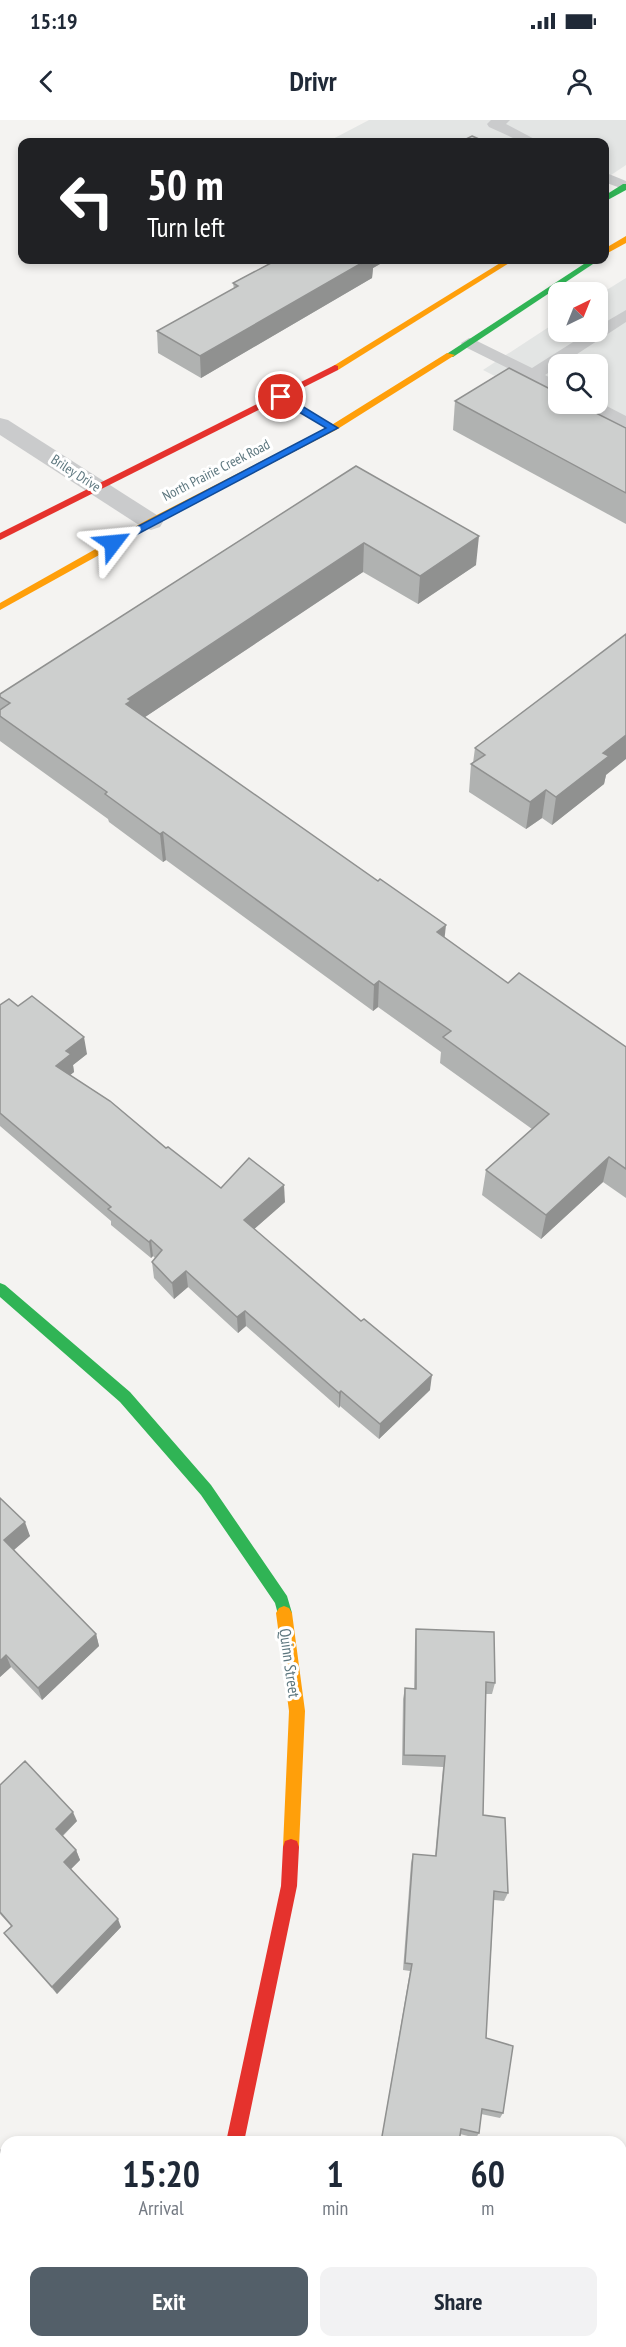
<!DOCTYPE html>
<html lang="en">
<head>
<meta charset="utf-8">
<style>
  body { margin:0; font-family:"PT Sans Narrow",sans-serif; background:#f2f2f3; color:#1f2937; height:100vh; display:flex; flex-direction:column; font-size:22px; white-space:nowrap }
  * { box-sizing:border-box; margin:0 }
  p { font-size:20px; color:#747a83 }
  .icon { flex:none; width:33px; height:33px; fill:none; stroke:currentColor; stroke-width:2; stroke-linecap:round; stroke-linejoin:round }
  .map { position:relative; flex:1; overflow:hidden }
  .drawer { position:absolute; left:0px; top:2016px; width:627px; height:212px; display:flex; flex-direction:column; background:#fff; border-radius:18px 18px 0 0; box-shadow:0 3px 9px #0003 }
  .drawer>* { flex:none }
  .banner { position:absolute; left:18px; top:18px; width:591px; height:126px; border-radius:12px; box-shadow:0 3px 9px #0003; background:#202124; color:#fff; overflow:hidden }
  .needle { width:39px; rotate:43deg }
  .controls { position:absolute; left:548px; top:162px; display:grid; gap:12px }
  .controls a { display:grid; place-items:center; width:60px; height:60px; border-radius:12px; background:#fff; box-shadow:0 3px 9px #0003; font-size:30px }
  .pin { position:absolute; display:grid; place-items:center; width:51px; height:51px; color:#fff; margin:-26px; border:3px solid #fff; border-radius:50%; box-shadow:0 2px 6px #0007 }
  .me { position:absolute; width:66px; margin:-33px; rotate:61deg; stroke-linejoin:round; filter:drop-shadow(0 0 4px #0008) }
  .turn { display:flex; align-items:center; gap:21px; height:126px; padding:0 30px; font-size:27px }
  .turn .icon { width:78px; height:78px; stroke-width:2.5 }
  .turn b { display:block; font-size:42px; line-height:51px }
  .eta { display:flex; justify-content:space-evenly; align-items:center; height:102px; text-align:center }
  .eta b { font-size:36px; font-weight:700; line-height:42px }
  .primary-button { display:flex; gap:12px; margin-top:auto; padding:12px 30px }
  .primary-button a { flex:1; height:69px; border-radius:12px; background:#535f69; color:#fff; font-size:24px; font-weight:700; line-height:69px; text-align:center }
  .primary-button a+a { background:#f2f2f3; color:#1f2937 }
  .status { display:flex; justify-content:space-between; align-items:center; height:42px; padding:0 30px; background:#fff; direction:ltr }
  .status svg { height:16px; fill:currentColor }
  header { display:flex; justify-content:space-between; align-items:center; height:78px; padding:0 30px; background:#fff; font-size:27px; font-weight:700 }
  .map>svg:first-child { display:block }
  .built { fill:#e3e5e4; fill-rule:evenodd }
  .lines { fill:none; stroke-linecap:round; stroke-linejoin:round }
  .lane { fill:#cacbcc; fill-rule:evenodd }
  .street { fill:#cacbcc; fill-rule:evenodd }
  .fast { fill:#30b455; fill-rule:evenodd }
  .slow { fill:#ff9f0a; fill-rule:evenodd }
  .jam { fill:#e5322d; fill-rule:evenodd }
  .wall { fill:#b0b2b1 }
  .shaded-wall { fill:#909190 }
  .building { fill:#cdcfce; stroke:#909190; stroke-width:1.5 }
  .route { fill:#1a73e8; stroke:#114b97; stroke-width:1.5 }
  .labels { text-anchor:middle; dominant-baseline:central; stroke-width:6; stroke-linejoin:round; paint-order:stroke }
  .far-street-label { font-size:14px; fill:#5d777f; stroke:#fff }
  .street-label { font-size:16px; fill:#5d777f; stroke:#fff }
</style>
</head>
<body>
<div class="status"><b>15:19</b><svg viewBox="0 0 49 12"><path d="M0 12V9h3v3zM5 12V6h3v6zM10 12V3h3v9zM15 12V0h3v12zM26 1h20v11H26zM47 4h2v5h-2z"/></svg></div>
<header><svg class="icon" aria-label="back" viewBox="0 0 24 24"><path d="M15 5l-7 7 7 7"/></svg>Drivr<svg class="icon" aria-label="person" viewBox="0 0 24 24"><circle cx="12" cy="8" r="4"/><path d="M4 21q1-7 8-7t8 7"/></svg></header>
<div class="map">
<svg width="626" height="2227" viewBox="0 0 626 2227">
  <rect width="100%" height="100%" fill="#f4f3f1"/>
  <g class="built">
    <polygon points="369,0 626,0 626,45 605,59 604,22 329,21"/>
    <path d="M626,158v165l-143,-73 75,-49v11h39v-36zM558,244h39v40h-39z"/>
  </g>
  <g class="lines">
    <g class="lane">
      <polygon points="491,0 510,0 506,4 540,22 522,22 489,7 487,4"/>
      <polygon points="604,52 626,61 626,70 604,62"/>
      <polygon points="626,190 626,202 545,255 558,262 558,273 463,226 461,223 469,218 475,220 532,248 589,212 597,212 597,207"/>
      <polygon points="597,281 626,296 626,307 583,288 581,284 597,284"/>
    </g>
    <g class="street">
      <polygon points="0,298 8,300 160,397 163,402 160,407 151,410 142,407 0,315"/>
      <polygon points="158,2222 204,2222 202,2227 156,2227"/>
    </g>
    <g class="fast">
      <polygon points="623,64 626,64 626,70 604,82 604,76"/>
      <polygon points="590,140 599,140 453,237 445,235"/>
      <polygon points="0,1163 5,1165 130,1272 211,1365 287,1476 292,1493 289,1498 284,1500 279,1498 275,1483 201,1375 120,1282 0,1177"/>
    </g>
    <g class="slow">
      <polygon points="626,116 626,123 604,135 604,129"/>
      <polygon points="505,140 514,140 338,250 330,248"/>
      <polygon points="447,233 455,235 336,310 155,404 0,490 0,483 147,400 330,306"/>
      <polygon points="284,1486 289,1488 292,1493 305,1591 299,1727 297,1733 291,1735 285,1733 283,1727 289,1591 276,1493 279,1488"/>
    </g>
    <g class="jam">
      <polygon points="335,245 338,246 338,250 0,420 0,413"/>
      <polygon points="291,1719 297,1721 299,1727 297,1766 244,2022 226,2022 281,1766 283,1727 285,1721"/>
    </g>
  </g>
  <g class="wall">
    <polygon points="270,140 387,140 373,148 372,158 201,258 158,233 157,211 234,169 233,163 270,143"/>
    <polygon points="455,281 626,308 626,404 453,310"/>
    <polygon points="356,346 476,445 418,484 363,452 145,597 444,818 508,863 626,927 626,1078 603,1062 541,1119 482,1075 486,1050 532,1009 440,943 441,932 378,887 373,891 166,740 163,742 109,702 108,699 0,621 0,574"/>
    <polygon points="475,628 606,655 604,664 552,705 542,698 526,709 469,672 471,644 473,643"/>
    <polygon points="0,885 18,886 87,934 73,945 74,952 70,955 166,1028 221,1068 285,1082 254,1109 430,1270 379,1319 340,1286 339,1288 246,1206 238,1213 188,1167 174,1179 154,1158 152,1142 155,1138 153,1136 151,1138 111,1105 111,1101 0,1006"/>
    <polygon points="0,1378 30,1416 14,1430 96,1514 99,1526 42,1580 11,1547 0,1557"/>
    <polygon points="416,1509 495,1563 492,1574 486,1574 483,1695 508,1773 504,1781 494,1780 486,1918 503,1993 500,1998 481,1994 479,2013 476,2018 460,2014 459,2022 381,2022 410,1851 403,1850 411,1743 413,1734 435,1736 443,1647 402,1645 403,1579 405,1568 414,1569 415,1521"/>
    <polygon points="0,1665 77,1701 63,1716 76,1730 80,1740 71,1749 121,1807 57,1874 10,1821 4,1813 11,1806 0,1794"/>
  </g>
  <g class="shaded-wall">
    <polygon points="363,140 387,140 373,148 372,158 201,258 200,236"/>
    <polygon points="479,416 476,445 418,484 420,456"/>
    <polygon points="364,423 363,452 133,605 126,584 128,579"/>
    <polygon points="626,615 626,639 606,655 604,664 552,705 556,677 603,633"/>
    <polygon points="546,670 542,698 526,709 530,682"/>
    <polygon points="163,712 166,740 163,742 160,714"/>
    <polygon points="446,805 443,832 437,812"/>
    <polygon points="379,861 378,887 373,891 374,865"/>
    <polygon points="84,917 87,934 73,945 74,952 59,964 56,946 66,931"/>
    <polygon points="609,1037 603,1062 541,1119 546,1095"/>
    <polygon points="284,1065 285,1082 245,1117 244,1100"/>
    <polygon points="151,1120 153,1136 151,1138 149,1122"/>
    <polygon points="186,1151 188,1167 174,1179 172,1163"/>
    <polygon points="245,1191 246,1206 238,1213 237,1197"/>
    <polygon points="432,1255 430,1270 379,1319 380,1304"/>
    <polygon points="341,1271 340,1286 339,1288 339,1273"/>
    <polygon points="25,1402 30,1416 9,1434 4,1420"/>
    <polygon points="96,1514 99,1526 42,1580 38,1568"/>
    <polygon points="6,1535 11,1547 0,1557 0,1541"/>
    <polygon points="73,1692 77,1701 60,1718 56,1709"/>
    <polygon points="76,1730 80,1740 69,1751 64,1742"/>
    <polygon points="118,1799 121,1807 57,1874 52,1867"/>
    <polygon points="6,2042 6,2055 0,2065 0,2052"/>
    <polygon points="0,2078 6,2083 6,2092 0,2102"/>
  </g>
  <g class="building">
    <polygon points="472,16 486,22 460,22"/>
    <polygon points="273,140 367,140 200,236 157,211 238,166 233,163 275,141"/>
    <polygon points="509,248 558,273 558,284 578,284 626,308 626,373 455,281"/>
    <polygon points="356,346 479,416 420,456 364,423 128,579 131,581 126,584 378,761 380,759 446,805 437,812 508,863 519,853 626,927 626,1049 609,1037 546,1095 486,1050 549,994 443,917 451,911 379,861 374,865 163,712 160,714 105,674 107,672 0,596 0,590 10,583 0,577 0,574"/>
    <polygon points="626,514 626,615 603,633 609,636 556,677 546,670 530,682 471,644 485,635 475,628"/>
    <polygon points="32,876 84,917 66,931 71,934 56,946 110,981 166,1028 168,1027 221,1068 249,1038 284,1065 244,1100 361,1201 364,1199 432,1255 380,1304 341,1271 339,1273 245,1191 237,1197 186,1151 172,1163 152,1142 162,1130 151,1120 149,1122 108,1089 111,1087 0,993 0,885 9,879 18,886"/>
    <polygon points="0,1378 25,1402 4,1420 96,1514 38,1568 6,1535 0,1541"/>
    <polygon points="416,1509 494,1512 495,1563 486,1562 483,1695 505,1698 508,1773 494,1771 486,1918 513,1926 503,1993 482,1989 479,2013 461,2009 459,2022 381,2022 412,1844 405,1843 413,1734 436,1736 445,1636 404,1635 405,1568 416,1569"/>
    <polygon points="25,1641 73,1692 56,1709 76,1730 64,1742 118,1799 52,1867 4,1813 12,1806 0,1792 0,1665"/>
    <polygon points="0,2030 6,2034 6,2042 0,2052"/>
    <polygon points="0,2079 4,2082 0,2088"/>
    <polygon points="337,2222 493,2222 492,2227 335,2227"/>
  </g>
  <polygon class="route" points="277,275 284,275 338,308 117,425 110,425 110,421 326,308 277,279"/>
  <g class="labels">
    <g class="far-street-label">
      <text transform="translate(216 350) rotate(-27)">North Prairie Creek Road</text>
      <text transform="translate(76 353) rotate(33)">Briley Drive</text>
    </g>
    <g class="street-label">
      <text transform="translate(290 1543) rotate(82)">Quinn Street</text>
    </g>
  </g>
</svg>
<div class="controls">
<a><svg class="needle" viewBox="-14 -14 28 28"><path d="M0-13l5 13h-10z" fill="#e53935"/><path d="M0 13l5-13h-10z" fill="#747a83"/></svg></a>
<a><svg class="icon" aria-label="search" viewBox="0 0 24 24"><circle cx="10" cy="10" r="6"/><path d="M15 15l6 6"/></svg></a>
</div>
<div class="pin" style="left:281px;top:277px;background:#d93025"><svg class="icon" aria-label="arrive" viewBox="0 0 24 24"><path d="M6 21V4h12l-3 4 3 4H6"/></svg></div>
<svg class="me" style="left:113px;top:423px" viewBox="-20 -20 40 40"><path d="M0-17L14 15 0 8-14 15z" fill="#1a73e8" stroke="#fff" stroke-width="4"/></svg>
<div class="banner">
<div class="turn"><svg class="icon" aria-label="left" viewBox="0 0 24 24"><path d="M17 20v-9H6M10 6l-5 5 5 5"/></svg><div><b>50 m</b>Turn left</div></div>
</div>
<section class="drawer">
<div class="eta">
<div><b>15:20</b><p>Arrival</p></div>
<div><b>1</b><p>min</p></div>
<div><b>60</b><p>m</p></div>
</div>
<div class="primary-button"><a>Exit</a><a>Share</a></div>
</section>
</div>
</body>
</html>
